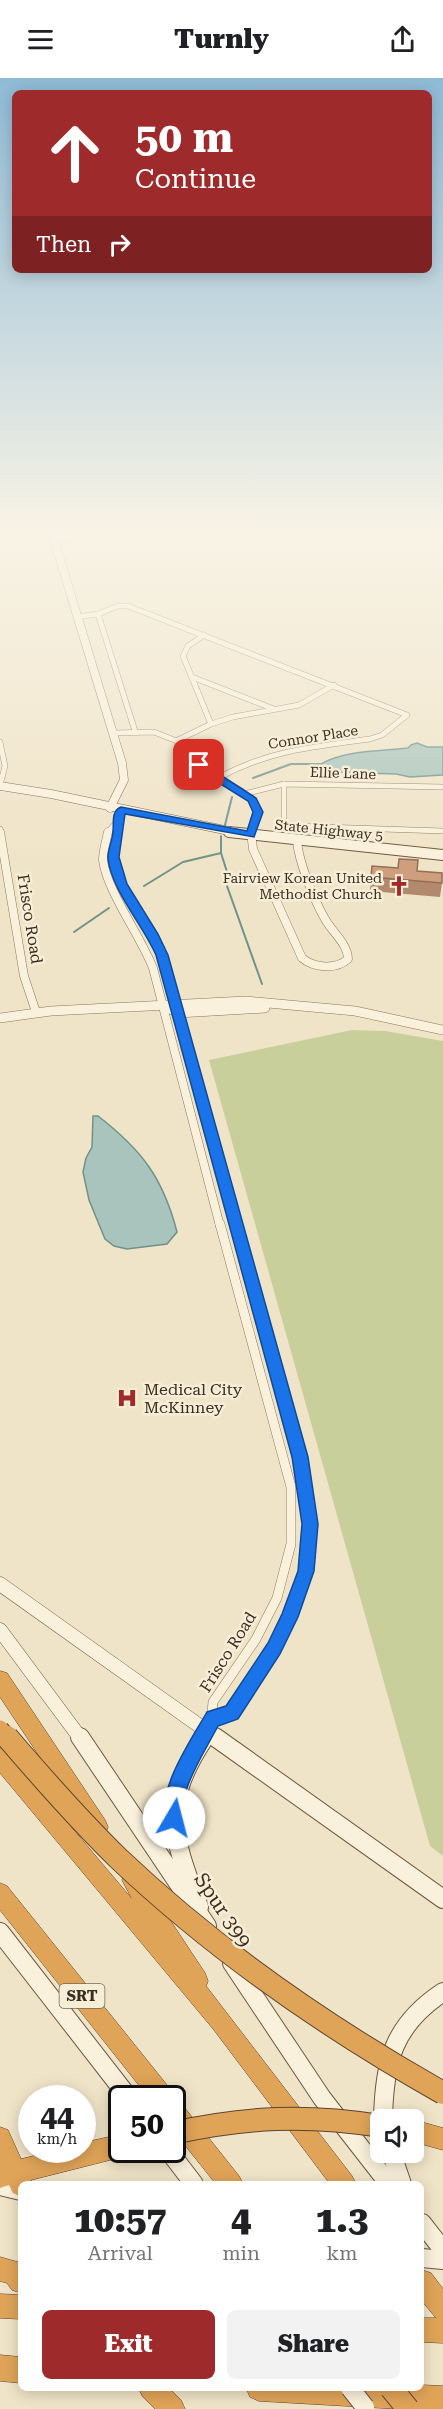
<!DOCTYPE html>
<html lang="en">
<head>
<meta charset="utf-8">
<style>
  body { margin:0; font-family:"Roboto Serif",serif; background:#f2f2f2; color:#202124; height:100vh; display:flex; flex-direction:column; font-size:22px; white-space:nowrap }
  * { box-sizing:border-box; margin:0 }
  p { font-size:20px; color:#757577 }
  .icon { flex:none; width:33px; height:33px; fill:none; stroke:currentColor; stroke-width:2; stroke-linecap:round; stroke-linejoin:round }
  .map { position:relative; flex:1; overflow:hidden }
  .sheet { position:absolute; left:18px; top:2103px; width:406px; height:210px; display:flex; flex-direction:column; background:#fff; border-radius:9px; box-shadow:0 3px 15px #0003 }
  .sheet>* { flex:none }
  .banner { position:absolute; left:12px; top:12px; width:420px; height:183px; border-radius:9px; box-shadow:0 3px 15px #0003; background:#9e2a2b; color:#fff; overflow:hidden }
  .buttons { position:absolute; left:370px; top:2031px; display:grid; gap:12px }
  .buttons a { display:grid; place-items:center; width:54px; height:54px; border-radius:9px; background:#fff; box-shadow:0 3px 15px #0003; font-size:30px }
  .speed { position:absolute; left:18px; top:2007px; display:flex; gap:12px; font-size:30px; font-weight:700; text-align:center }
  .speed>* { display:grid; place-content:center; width:78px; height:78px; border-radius:50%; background:#fff; box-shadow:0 3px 15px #0003; line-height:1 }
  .speed small { font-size:15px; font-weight:400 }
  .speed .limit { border:3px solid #111; border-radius:9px; background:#fff; color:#111 }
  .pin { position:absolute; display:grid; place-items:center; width:51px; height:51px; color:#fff; margin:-26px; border-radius:12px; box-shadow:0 3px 9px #0006 }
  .me { position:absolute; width:66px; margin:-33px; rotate:8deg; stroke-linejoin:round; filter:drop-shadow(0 0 4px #0008) }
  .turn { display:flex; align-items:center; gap:21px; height:126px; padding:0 24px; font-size:27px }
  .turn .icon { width:78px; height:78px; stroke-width:2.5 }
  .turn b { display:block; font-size:42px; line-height:51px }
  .then { display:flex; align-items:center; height:57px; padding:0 24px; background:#0003; gap:12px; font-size:22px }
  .eta { display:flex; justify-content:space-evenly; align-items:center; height:102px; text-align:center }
  .eta b { font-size:36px; font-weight:800; line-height:42px }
  .cta { display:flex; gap:12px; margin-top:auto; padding:12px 24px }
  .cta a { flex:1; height:69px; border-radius:9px; background:#9e2a2b; color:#fff; font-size:24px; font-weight:800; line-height:69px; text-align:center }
  .cta a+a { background:#f2f2f2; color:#202124 }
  header { display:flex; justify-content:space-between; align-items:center; height:78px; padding:0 24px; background:#fff; font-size:27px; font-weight:800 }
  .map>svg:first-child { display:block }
  .green { fill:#c9cf9b }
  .water { fill:#a9c4bc; stroke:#6f938a; stroke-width:1.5 }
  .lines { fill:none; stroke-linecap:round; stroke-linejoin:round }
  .stream { stroke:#6f938a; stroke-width:2 }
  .minor-far2-casing { stroke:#8d765c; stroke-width:6 }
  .minor-far1-casing { stroke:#8d765c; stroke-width:9 }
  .minor-casing { stroke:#8d765c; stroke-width:10 }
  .tertiary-far1-casing { stroke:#8d765c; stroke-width:8 }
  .tertiary-casing { stroke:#8d765c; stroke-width:10 }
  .secondary-far3-casing { stroke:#6f573f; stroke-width:9 }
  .secondary-far2-casing { stroke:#6f573f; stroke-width:12 }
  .secondary-far1-casing { stroke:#6f573f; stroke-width:15 }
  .secondary-casing { stroke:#6f573f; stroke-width:20 }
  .motorway-casing { stroke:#5b4430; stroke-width:1 }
  .minor-far2 { stroke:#faf1dc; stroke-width:5 }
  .minor-far1 { stroke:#faf1dc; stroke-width:8 }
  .minor { stroke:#faf1dc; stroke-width:9 }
  .tertiary-far1 { stroke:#faf1dc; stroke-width:7 }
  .tertiary { stroke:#faf1dc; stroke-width:9 }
  .secondary-far3 { stroke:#faf1dc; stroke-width:8 }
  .secondary-far2 { stroke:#faf1dc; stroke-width:10 }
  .secondary-far1 { stroke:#faf1dc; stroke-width:14 }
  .secondary { stroke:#faf1dc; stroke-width:18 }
  .motorway { fill:#e0a458; fill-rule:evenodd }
  .secondary-bridge-casing { stroke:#6f573f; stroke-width:20; stroke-linecap:butt }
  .motorway-bridge-far1-casing { stroke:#5b4430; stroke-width:19; stroke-linecap:butt }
  .motorway-bridge-casing { stroke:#5b4430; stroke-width:24; stroke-linecap:butt }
  .secondary-bridge { stroke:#faf1dc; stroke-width:18 }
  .motorway-bridge-far1 { stroke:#e0a458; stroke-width:17 }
  .motorway-bridge { stroke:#e0a458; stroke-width:22 }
  .wall { fill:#b2896c }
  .building { fill:#cf9f7d; stroke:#916f58; stroke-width:1.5 }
  .route { fill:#1a73e8; stroke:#114b97; stroke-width:1.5 }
  .labels { text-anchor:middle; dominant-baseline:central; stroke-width:5; stroke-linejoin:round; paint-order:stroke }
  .far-street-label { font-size:14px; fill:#3d2e20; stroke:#f7eed8 }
  .far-poi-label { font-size:14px; fill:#3d2e20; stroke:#f7eed8; text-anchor:end }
  .shield { fill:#f7eed8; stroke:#756857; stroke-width:1.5 }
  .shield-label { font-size:15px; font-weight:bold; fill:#3d2e20 }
  .street-label { font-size:16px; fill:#3d2e20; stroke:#f7eed8 }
  .poi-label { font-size:16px; fill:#3d2e20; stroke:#f7eed8; text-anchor:start }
  .near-street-label { font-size:20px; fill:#3d2e20; stroke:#f7eed8 }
</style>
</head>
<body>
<header><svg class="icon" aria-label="menu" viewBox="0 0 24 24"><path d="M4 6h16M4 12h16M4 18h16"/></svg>Turnly<svg class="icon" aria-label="share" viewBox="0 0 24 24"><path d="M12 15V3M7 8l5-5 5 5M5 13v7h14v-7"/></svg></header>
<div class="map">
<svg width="443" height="2331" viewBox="0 0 443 2331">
  <rect width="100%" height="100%" fill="#f0e4c8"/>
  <polygon class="green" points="352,952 385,953 443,963 443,1778 430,1768 209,982"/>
  <g class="water">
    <path d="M417,665l10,4h16v28l-33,2 -14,-3 -66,-2 -9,-8c23,-14 61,-13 87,-16l3,-3z"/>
    <path d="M93,1038h5c44,34 65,62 79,116l-10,12 -40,5 -13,-3 -9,-7 -16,-39 -6,-28 3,-14 6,-11z"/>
  </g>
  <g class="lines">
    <g class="stream">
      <polyline points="253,700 291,686 321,686"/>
      <polyline points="225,747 232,719"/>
      <polyline points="221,775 228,797 227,808 262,906"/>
      <polyline points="144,808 183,784 221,775 221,758"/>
      <polyline points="74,854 109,830"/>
    </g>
    <g class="minor-far2-casing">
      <g id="minor-far2">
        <polyline points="98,536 135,653"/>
        <path d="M77,539l21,-3 20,-8h10l279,109 -25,20 -12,4c-57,8 -100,11 -152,39"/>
        <polyline points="204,557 188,568 183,578 211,646"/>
        <polyline points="192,599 274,631"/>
        <polyline points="113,655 154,654 182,665 201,689 242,713 255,726 258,734 251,755"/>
        <polyline points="178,662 211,646 233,639 299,627 334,607"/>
        <polyline points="0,664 5,688 0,707"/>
        <polyline points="284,706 284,742 286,746 292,748 443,753"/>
        <polyline points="244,716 284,706 443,709"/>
        <polyline points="0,751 1,755"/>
        <polyline points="107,755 117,744"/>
        <polyline points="118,755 121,732"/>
      </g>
    </g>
    <g class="minor-far1-casing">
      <g id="minor-far1">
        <polyline points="0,754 24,898 36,934"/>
        <path d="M108,754c-2,9 -5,19 -5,28 3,29 38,77 50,108l67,258"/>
        <polyline points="118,754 113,777 115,789 125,814 162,877 236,1148"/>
        <path d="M251,754l2,17 49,109c12,10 34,12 46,1 0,-15 -16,-27 -23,-40 -11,-19 -26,-56 -28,-78"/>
      </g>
    </g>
    <g class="minor-casing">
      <g id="minor">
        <path d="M213,1640l19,-5c23,-38 51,-73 65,-115 25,-78 0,-153 -21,-228 -13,-49 -27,-97 -40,-146"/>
        <polyline points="211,1645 213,1624 256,1561 277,1520 291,1466 291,1409 220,1146"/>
      </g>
    </g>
    <g class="tertiary-far1-casing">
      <polyline id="tertiary-far1" points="54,461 119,455"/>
    </g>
    <g class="tertiary-casing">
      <g id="tertiary">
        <polyline points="163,927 178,935 265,930"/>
        <polyline points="0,940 51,933 246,923 355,933 443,952"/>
      </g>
    </g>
    <g class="secondary-far3-casing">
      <g id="secondary-far3">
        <polyline points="52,455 122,685 124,702 110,730"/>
        <polyline points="0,708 51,716 239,755"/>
      </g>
    </g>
    <g class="secondary-far2-casing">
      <polyline id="secondary-far2" points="229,754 443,777"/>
    </g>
    <g class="secondary-far1-casing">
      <g id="secondary-far1">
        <polyline points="0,1506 218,1661"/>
        <polyline points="0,1552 81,1661"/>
        <polyline points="204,1661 208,1654"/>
      </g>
    </g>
    <g class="secondary-casing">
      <g id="secondary">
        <polyline points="80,1659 207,1848"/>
        <polyline points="215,1659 443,1821"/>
        <path d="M199,1829c-27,-72 -39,-102 6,-170"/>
        <polyline points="0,1854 129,2020"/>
        <polyline points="232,1885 322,2020 389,2106"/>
        <path d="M383,2042c1,-58 10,-95 60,-128"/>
        <polyline points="168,2072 194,2106"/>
        <polyline points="391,2074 402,2106"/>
        <polyline points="0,2108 21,2113"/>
        <polyline points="422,2145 443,2172"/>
        <polyline points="422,2180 443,2182"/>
      </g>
    </g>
    <g class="motorway-casing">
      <g id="motorway">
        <polygon points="0,1593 7,1595 105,1742 108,1749 105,1756 98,1759 91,1756 0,1619"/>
        <polygon points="0,1670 7,1673 132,1821 122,1802 125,1795 132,1792 139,1795 205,1895 208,1903 206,1908 352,2098 356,2106 330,2106 214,1952 0,1695"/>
        <polygon points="0,1805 7,1808 171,2012 174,2021 180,2024 239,2098 243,2106 216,2106 172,2051 172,2020 149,2020 0,1832"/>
        <polygon points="414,2042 443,2050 443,2072 414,2064"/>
        <polygon points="0,2049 8,2052 21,2081 59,2072 82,2072 82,2065 122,2056 122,2072 132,2072 130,2075 122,2079 31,2102 32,2106 21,2106 21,2119 13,2115 9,2107 0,2110"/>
        <polygon points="0,2179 21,2185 21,2215 12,2212 7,2205 0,2203"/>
        <polygon points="422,2192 431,2195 443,2211 443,2265 422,2264 422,2240 436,2240 422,2223"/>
        <polygon points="0,2216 21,2217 21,2241 0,2240"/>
        <polygon points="0,2277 21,2279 21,2305 0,2303"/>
        <polygon points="422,2307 443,2308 443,2331 399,2331 259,2323 250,2319 246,2310 422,2310"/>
        <polygon points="139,2310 169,2310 181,2322 185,2331 155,2331 143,2319"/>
      </g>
    </g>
    <use href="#minor-far2" class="minor-far2"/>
    <use href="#minor-far1" class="minor-far1"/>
    <use href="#minor" class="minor"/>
    <use href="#tertiary-far1" class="tertiary-far1"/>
    <use href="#tertiary" class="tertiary"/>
    <use href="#secondary-far3" class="secondary-far3"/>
    <use href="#secondary-far2" class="secondary-far2"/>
    <use href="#secondary-far1" class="secondary-far1"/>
    <use href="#secondary" class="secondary"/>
    <use href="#motorway" class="motorway"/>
    <g class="secondary-bridge-casing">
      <polyline id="secondary-bridge" points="350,2310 365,2329"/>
    </g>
    <g class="motorway-bridge-far1-casing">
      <polyline id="motorway-bridge-far1" points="0,1651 8,1661"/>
    </g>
    <g class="motorway-bridge-casing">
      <g id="motorway-bridge">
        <path d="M7,1659c36,42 72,83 111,121 98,93 208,169 325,235"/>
        <path d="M172,2055c75,-16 133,-19 209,-7"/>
        <polyline points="391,2310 408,2331"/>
      </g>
    </g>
    <use href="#secondary-bridge" class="secondary-bridge"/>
    <use href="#motorway-bridge-far1" class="motorway-bridge-far1"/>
    <use href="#motorway-bridge" class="motorway-bridge"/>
  </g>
  <polygon class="wall" points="399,781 417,793 442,805 440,819 370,813 372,788 398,790"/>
  <polygon class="building" points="399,781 418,782 417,793 442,795 442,805 371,799 372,788 398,790"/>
  <linearGradient id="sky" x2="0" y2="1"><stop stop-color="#8fbad6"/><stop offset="0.58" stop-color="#f8f3e6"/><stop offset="1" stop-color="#f8f3e6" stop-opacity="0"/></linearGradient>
  <rect width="443" height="781" fill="url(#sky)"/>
  <path class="route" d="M195,685h7l54,35 7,14 -9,25 -129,-23 -6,43 8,27 31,50 10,21 140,502 10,67 -4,47 -16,46 -18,37 -42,65 -20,7c-11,21 -25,42 -32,65 -3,11 -1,23 -6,34l-6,2 -7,-2c-13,-32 24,-85 40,-113l19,-6 42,-63 14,-29 16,-43 4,-47 -10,-67 -136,-502c-13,-30 -44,-64 -48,-96 -1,-9 5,-19 5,-28 1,-9 -2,-20 8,-24l126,24 6,-19 -5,-11 -53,-33z"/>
  <defs>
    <g id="church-bare" transform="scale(1.62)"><path d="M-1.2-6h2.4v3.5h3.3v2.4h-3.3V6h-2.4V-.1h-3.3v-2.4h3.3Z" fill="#9e2a2b" stroke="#f7eed8" stroke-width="2.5" paint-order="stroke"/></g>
    <g id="hospital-bare" transform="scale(1.62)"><path d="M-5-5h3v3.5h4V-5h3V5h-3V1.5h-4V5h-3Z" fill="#9e2a2b" stroke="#f7eed8" stroke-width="2.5" paint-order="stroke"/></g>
  </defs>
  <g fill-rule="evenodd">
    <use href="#church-bare" x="399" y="808"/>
    <use href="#hospital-bare" x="127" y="1320"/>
  </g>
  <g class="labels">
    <g class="far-street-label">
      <text transform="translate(313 659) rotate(-9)">Connor Place</text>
      <text transform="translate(343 695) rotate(2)">Ellie Lane</text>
      <text transform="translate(329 752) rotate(6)">State Highway 5</text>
    </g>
    <g class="far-poi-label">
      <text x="382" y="800">Fairview Korean United<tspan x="382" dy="16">Methodist Church</tspan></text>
    </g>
    <rect class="shield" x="59.5" y="1906" width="45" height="24" rx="4.5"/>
    <g class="shield-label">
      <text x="82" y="1918">SRT</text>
    </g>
    <g class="street-label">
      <text transform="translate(30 841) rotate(81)">Frisco Road</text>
      <text transform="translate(228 1574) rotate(-58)">Frisco Road</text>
    </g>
    <g class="poi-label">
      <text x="144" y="1311">Medical City<tspan x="144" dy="18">McKinney</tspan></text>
    </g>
    <g class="near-street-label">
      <text transform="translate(223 1832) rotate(56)">Spur 399</text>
    </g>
  </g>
</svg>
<div class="buttons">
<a><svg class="icon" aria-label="sound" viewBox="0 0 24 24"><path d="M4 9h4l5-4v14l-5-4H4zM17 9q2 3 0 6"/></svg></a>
</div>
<div class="speed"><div>44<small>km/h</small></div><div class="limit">50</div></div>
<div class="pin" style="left:199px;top:687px;background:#d93025"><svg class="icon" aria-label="arrive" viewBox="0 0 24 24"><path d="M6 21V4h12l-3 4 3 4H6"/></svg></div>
<svg class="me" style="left:174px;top:1740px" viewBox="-20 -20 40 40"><circle r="19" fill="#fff"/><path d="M0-13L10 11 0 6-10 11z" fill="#1a73e8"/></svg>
<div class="banner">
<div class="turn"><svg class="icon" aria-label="ahead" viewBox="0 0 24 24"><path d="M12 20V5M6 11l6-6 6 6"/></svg><div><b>50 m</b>Continue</div></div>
<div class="then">Then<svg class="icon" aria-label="right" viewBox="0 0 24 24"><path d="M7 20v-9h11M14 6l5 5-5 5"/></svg></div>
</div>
<section class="sheet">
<div class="eta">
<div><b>10:57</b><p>Arrival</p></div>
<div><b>4</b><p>min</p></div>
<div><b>1.3</b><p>km</p></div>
</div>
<div class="cta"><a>Exit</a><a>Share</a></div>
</section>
</div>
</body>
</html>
